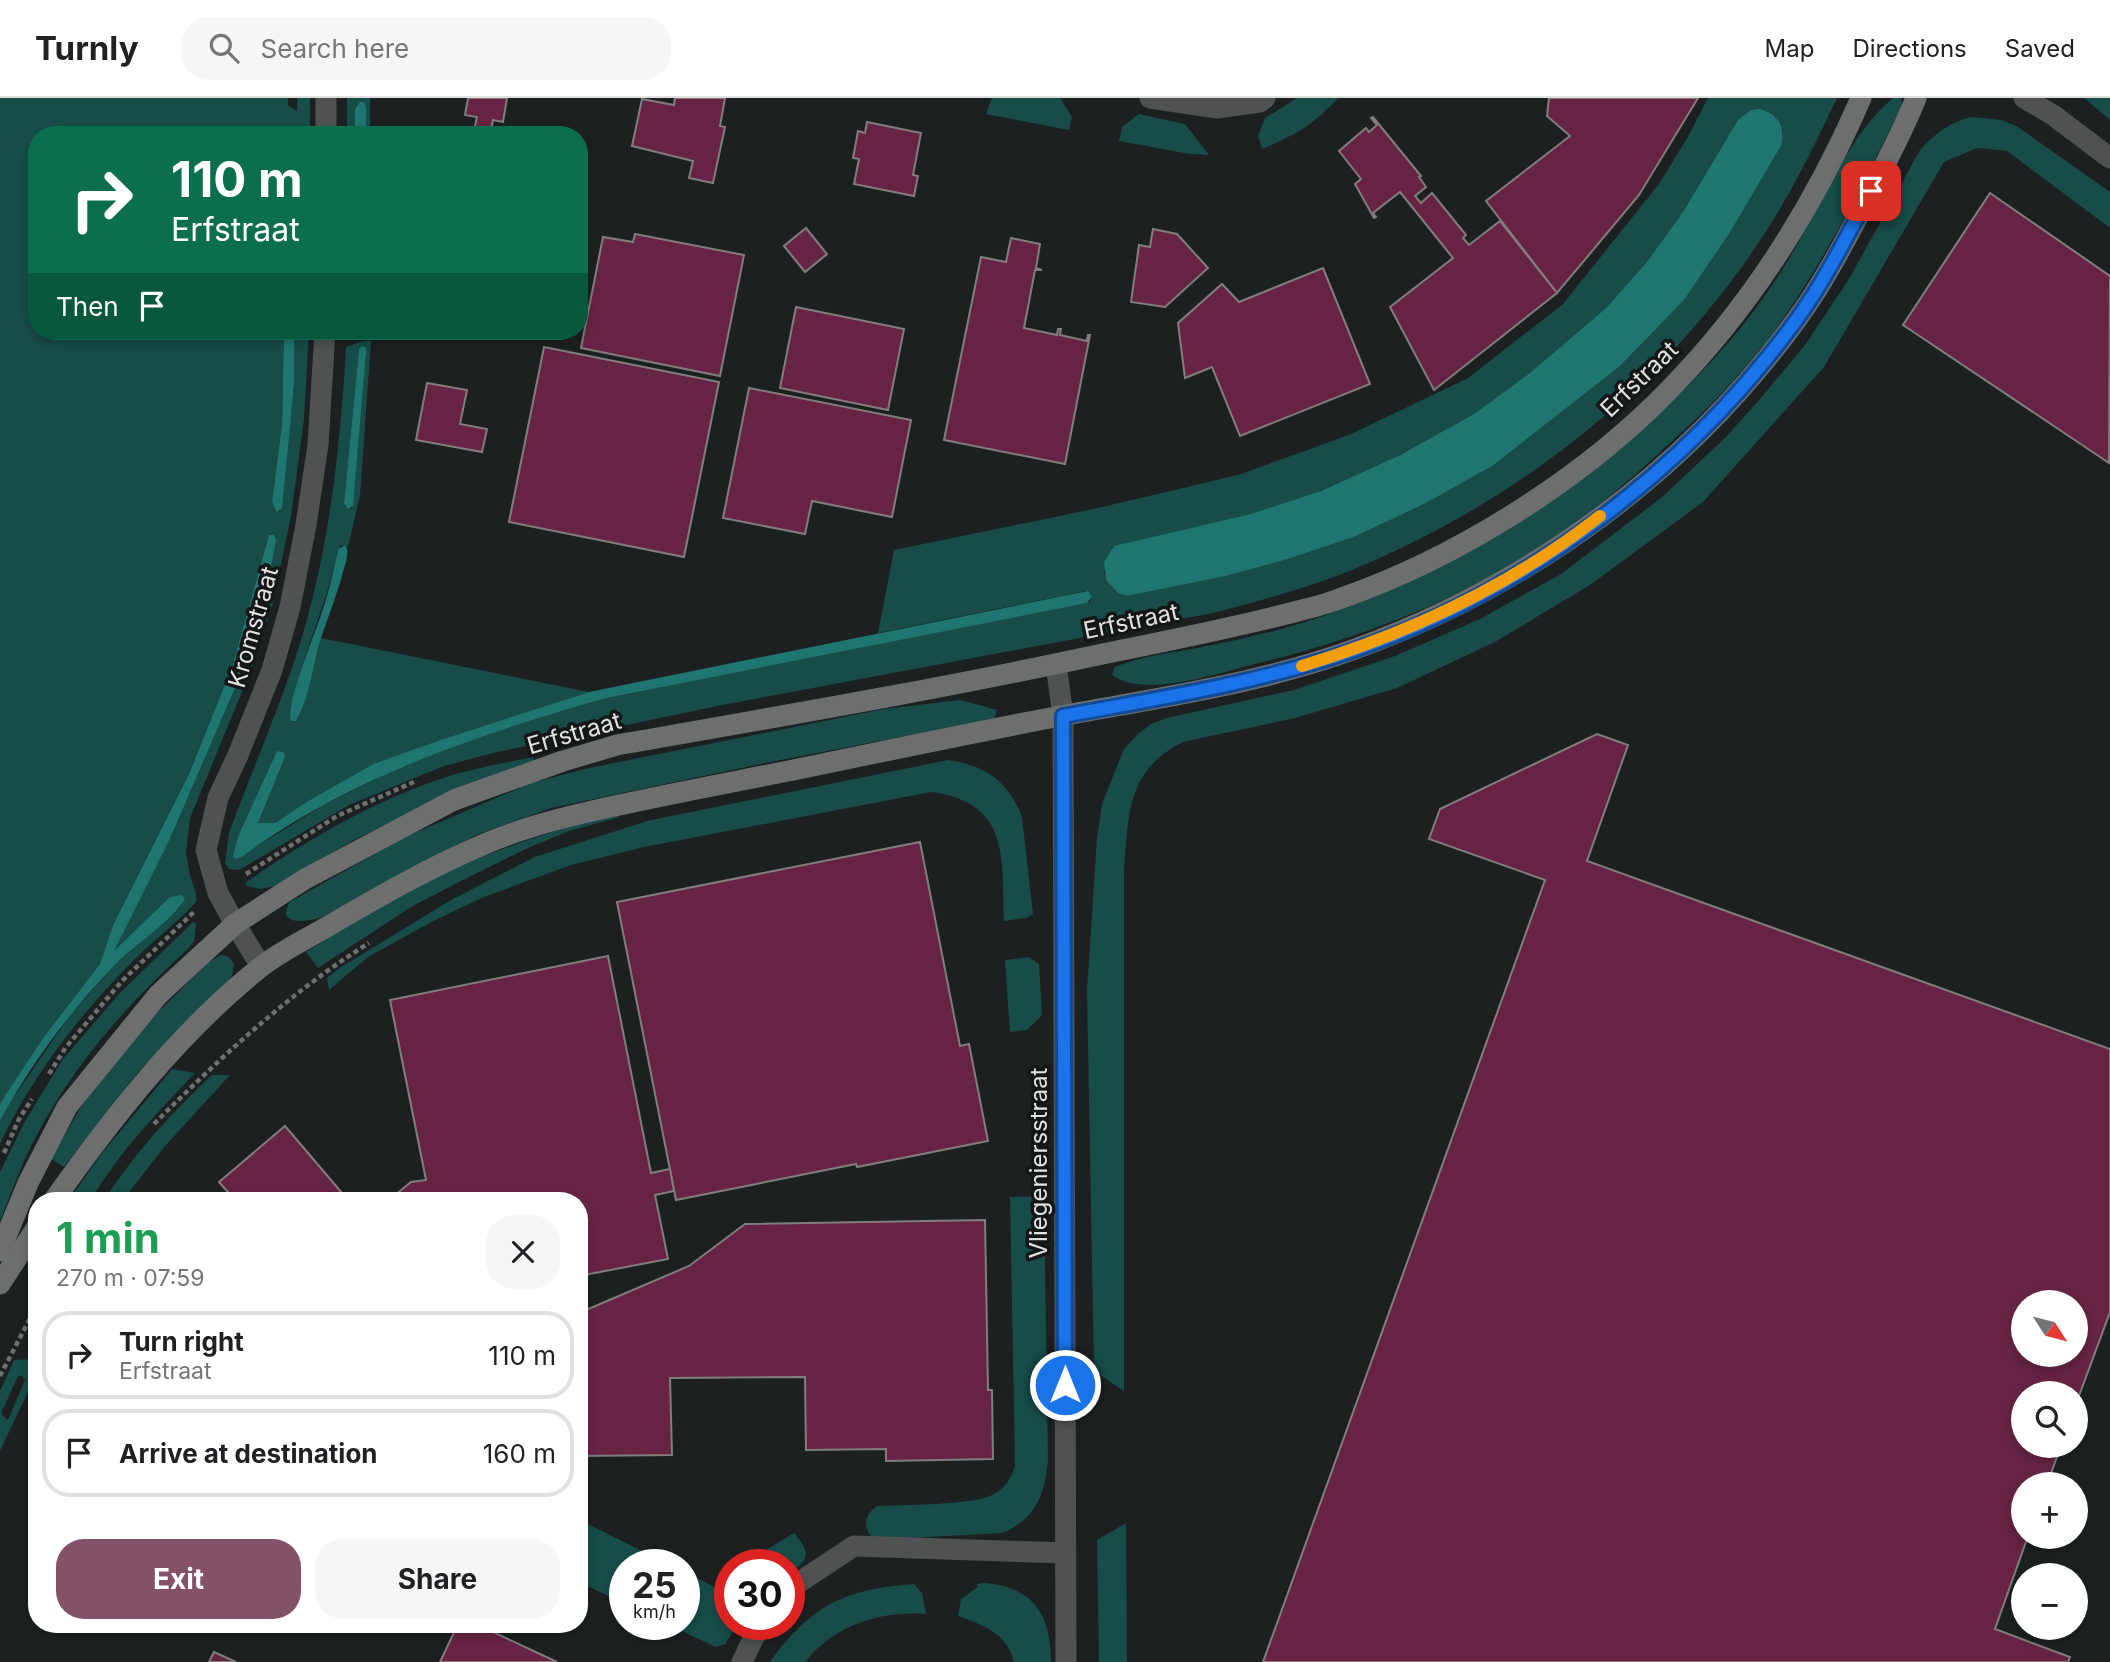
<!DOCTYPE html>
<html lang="en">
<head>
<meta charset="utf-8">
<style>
  body { margin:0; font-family:Inter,sans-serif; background:#f6f6f6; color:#202124; height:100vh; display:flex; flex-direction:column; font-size:26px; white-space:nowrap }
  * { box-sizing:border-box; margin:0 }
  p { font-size:23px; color:#757577 }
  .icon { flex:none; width:38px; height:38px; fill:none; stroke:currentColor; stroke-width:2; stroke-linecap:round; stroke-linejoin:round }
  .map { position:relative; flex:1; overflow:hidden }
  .panel { position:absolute; left:28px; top:1094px; width:560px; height:441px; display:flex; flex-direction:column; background:#fff; border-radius:28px; box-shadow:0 4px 10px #0003 }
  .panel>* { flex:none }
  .hud { position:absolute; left:28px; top:28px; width:560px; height:214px; border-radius:28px; box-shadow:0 4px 10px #0003; background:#0b6e4f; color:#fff; overflow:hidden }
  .needle { width:46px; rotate:126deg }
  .controls { position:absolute; left:2011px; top:1192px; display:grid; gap:14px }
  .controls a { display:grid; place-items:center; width:77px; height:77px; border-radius:50%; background:#fff; box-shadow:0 4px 10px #0003; font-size:35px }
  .speed { position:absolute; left:609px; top:1451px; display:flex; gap:14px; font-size:35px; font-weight:700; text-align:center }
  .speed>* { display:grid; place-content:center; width:91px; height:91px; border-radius:50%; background:#fff; box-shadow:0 4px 10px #0003; line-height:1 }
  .speed small { font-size:18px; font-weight:400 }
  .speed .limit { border:10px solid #d22; background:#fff; color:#111 }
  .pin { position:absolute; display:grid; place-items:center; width:60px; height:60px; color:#fff; margin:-30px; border-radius:14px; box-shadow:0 4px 10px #0006 }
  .me { position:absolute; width:77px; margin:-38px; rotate:0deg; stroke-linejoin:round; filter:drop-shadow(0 0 5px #0008) }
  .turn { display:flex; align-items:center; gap:24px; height:147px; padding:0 28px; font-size:32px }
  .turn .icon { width:91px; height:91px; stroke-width:2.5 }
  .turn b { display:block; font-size:49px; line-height:60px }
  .then { display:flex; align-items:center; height:66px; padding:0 28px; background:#0003; gap:14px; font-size:26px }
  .round { display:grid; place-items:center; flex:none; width:74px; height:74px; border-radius:28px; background:#f6f6f6 }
  .summary { display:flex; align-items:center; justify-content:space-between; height:119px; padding:0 28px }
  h1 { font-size:42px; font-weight:700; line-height:52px; color:#1e9e55 }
  .cta { display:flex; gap:14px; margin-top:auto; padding:14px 28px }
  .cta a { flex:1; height:80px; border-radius:28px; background:#845268; color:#fff; font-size:28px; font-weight:700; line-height:80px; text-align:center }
  .cta a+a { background:#f6f6f6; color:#202124 }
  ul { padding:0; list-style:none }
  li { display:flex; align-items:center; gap:21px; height:88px; margin:0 14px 10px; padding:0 14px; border:4px solid #e0e0e0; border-radius:28px }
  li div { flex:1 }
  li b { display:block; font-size:26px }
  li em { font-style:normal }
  header { display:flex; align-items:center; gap:42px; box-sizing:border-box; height:98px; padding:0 35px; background:#fff; border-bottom:2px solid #e0e0e0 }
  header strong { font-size:33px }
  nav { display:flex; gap:38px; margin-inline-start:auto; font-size:24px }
  .search { width:490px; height:63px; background:#f6f6f6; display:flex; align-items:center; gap:18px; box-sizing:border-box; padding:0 24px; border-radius:28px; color:#757577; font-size:26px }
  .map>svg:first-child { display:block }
  .green { fill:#174c48; fill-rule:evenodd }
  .water { fill:#1f7670 }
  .building { fill:#662442; stroke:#817d7e; stroke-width:2; fill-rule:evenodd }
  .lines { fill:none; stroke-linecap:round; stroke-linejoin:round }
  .path { stroke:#6d7070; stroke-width:4.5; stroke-dasharray:5 3.5; stroke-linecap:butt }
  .street { stroke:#505252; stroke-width:21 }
  .secondary { stroke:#6c6f6e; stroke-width:21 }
  .route-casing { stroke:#114b97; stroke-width:18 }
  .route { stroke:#1a73e8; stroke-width:12 }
  .slow { stroke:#f59e0b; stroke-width:12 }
  .labels { text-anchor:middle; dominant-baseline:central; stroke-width:7; stroke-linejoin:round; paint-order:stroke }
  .street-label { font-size:24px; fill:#e1e3e3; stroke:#141716 }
</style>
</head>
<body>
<header>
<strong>Turnly</strong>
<div class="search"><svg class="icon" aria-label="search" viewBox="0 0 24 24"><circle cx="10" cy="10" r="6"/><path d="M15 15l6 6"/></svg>Search here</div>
<nav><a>Map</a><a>Directions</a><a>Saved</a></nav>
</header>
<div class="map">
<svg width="2110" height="1564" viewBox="0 0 2110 1564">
  <rect width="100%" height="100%" fill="#1d2020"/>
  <g class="green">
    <path d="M0,0h288v8l9,5v-13h13v37h-273v196h247l-2,93 -10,78 8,10 14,-127v-54h15l-5,88 -13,97 -18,86 -22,68 -61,148 -4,34 4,23 6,19v8c-19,21 -43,39 -63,59 -53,53 -101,115 -133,183v-23l10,-18 60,-88 46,-51 66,-59 -47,26 -23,22 57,-112 76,-176 24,-130 -37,132 -43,107 -76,151 -13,39 -57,74 -43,67z"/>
    <polygon points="347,0 370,0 370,37 366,37 366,9 363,4 355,11 355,37 347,37"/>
    <polygon points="992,0 1060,0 1072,19 1069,32 986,16"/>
    <path d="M1297,0h41c-26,28 -41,36 -76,51l-4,-13 7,-18z"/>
    <path d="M1708,0h129c-22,46 -44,92 -72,135 -97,150 -242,265 -406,334 -47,20 -97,33 -146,46l-496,93 -220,46 -53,14 -95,39 -110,65 -10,-1 -4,-6 4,-30c22,-60 48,-119 68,-180 32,-99 43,-203 49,-306l17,-6h8l-11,154 -12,52 -7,-2 -3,4c-11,58 -39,111 -48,168l9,-2 10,-28 12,-49 268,54 -149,48 -67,24 -65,37 -33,22 -5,2 -12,-2 27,-66 -1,-5 -7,-1 -38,83 -3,25 88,-54 76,-38 89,-34 118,-35 483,-96 2,-5 -5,-6 -209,42 16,-83 204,-42 140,-33 113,-41 117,-56 95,-74 96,-120 30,-49zM1775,18l8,14 -2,16 -52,88 -45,66 -64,66 -198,139 -68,32 -66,22 -62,17 -64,13 -35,7 -9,-3 -12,-13 -2,-9 143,-56 74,-24 79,-36 74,-41 57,-42 75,-64 40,-45 37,-51 55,-92zM362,249l4,6 -14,156 -8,-6 15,-154z"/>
    <path d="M1893,0h8l1,8c-35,69 -69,139 -113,204 -33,50 -75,93 -119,133 -27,25 -55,50 -84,72 -98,74 -213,121 -331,149 -37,9 -110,35 -143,11l3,-8c28,-12 58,-14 87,-20 28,-5 56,-12 83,-19 161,-47 308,-139 422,-262 33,-34 62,-73 86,-114 29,-48 56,-118 100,-154z"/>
    <polygon points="2084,0 2110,0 2110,22"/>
    <polygon points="1139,16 1185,26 1209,57 1190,56 1119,43 1122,29"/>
    <path d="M1970,19l32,3 16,7 92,65v36l-103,-77 -30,-3 -33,14 -120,205 -121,135 -113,83 -95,57 -98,46 -102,30 -112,24c-57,29 -54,71 -59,128v521l-30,-20 -7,-380 10,-153 5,-34 22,-55 14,-15 13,-10 16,-6 127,-28 101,-34 85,-37 81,-45 100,-76 65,-61 34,-38 45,-54 44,-66 71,-129c15,-17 28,-26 50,-33z"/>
    <path d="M960,602l37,10 -3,9 -229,44 -214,45 -75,27 -156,83c-13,3 -45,9 -30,-16l113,-64 128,-55 58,-15 295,-59z"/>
    <path d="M533,659l1,4 -85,33 -97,47 -76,45 -16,3 -13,-3 -2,-3c63,-44 130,-83 204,-107 27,-8 56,-13 84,-19z"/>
    <path d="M948,662c37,5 61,22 74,57l11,97 -7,4 -22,3c-2,-63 6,-119 -73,-129l-287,55 -73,18 -87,32 -51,24 -65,36 -39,33 -2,-12 11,-9 113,-69 84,-43 112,-36z"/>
    <path d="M612,717l8,2 -51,14 -41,17 -65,32 -52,27 -93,61 -12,-16c35,-21 69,-45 106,-64 63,-32 131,-55 200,-73z"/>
    <path d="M193,824l3,1 -2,18 -5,7c-59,53 -114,115 -151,185 -16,28 -26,59 -38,88v-49l25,-51 38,-62 56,-65z"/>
    <polygon points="221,857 229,859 234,866 232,878 220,893 138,974 64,1069 51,1061 81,1009 122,955 153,919 208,865"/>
    <polygon points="1029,859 1039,866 1042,917 1027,932 1010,934 1005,862"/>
    <path d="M172,971l23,4c-38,40 -76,79 -104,127h-22l34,-48z"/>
    <path d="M212,977h18l-65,71 -42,54h-19c31,-47 66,-86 108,-125z"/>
    <path d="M1044,1098l4,264c-3,34 -12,60 -47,73l-127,7c-11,-12 -11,-24 3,-34 25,-1 97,-1 115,-11 13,-6 19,-16 23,-29l-5,-269z"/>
    <path d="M33,1261l4,1v13l-37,78v-60l14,-31zM18,1278h4l3,4 -17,40 -6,-5v-4z"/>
    <polygon points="579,1422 669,1466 625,1466 625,1506 579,1484"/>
    <polygon points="1126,1425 1127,1564 1099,1564 1097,1442"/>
    <path d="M794,1435c16,19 17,26 -5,40v-9h-40l12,-11z"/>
    <polygon points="684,1474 717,1490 725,1490 730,1485 730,1526 738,1526 725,1546 716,1549 667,1526 684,1526"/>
    <path d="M985,1485c49,4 66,33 66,79h-37c-7,-29 -31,-37 -56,-46l3,-17 17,-12 -1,-3z"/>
    <path d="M914,1486l8,9 4,21c-47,-3 -91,11 -121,48h-35c41,-57 75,-73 144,-78z"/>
  </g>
  <g class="water">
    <polygon points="360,4 364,4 366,9 366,37 355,37 355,11"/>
    <path d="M1759,11c20,5 27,18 22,37l-52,88 -45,66 -64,66 -128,100 -70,39 -68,32 -66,22 -62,17 -99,20 -9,-3 -12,-13 -2,-18 10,-16 133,-31 74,-24 79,-36 74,-41 57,-42 75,-64 40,-45 37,-51 55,-92 13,-10z"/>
    <polygon points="284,233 294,233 294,287 282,410 277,414 272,404 282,326"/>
    <polygon points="362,248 366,250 366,255 353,408 348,411 344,405 359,251"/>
    <path d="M269,437h5l2,5 -9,47 -22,78 -76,176 -55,110 56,-54 12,-2 3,4c-14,23 -51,46 -70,66 -45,46 -85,100 -115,156v-16l5,-9 38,-58 57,-74 13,-39 76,-151 43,-107z"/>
    <path d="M345,447c6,7 -1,21 -3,31 -6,21 -14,41 -21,62 -8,27 -11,58 -25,83h-5c-5,-19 24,-87 31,-109 7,-21 12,-42 16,-63z"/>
    <path d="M1088,493l4,6 -5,6 -480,95c-128,36 -256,79 -364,158l-7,3 -3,-2 6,-23 38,-83 7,1 1,5 -27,66h17l33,-22 65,-37 67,-24 149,-48z"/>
  </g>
  <g class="building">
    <polygon points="468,0 507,0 503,24 493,22 490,37 473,37 477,19 465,17"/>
    <polygon points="675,0 725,0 720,28 725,29 713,85 689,80 693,63 632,48 642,1 674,7"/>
    <polygon points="1549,0 1698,0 1639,97 1557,195 1486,103 1570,38 1547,18"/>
    <polygon points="1373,19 1421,78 1419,79 1426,89 1415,98 1421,105 1432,95 1466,137 1463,140 1469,147 1500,123 1557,195 1434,292 1390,209 1453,160 1400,94 1373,115 1376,119 1374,120 1355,86 1361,81 1339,53 1366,30 1369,34 1377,27 1371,20"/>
    <polygon points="867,24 921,35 913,77 918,78 914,98 854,86 859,61 853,60 858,33 865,35"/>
    <polygon points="1990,95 2110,178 2109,365 1903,227"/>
    <polygon points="806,130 827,156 805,174 784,148"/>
    <polygon points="1153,131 1177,136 1208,170 1165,209 1131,204 1139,147 1150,149"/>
    <polygon points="635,136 744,157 720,278 581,250 603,139 633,144"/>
    <polygon points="1011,140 1040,146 1036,170 1042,172 1035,172 1024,230 1057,237 1058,231 1061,231 1060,237 1087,243 1088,237 1090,237 1065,366 944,342 981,159 1006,164"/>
    <polygon points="1323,170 1370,286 1240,338 1212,269 1185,280 1178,225 1222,186 1239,204"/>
    <polygon points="796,209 904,231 888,312 780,290"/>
    <polygon points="544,249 719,284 684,459 509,424"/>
    <polygon points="427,285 467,292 460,326 487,331 482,354 416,342"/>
    <polygon points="749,290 911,322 892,419 812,403 805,436 723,420"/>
    <path d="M1597,636l31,11 -41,116 523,188v263l-34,92v-11h-53v53h38l-14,38h-24v52h5l-33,93 75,28 -2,5h-805l282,-782 -116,-41 11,-30zM2023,1204h53v52h-53z"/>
    <polygon points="920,744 960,948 969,946 988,1043 857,1069 856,1066 676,1102 617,804"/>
    <polygon points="608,858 651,1075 670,1071 674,1093 655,1097 668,1161 579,1178 579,1102 389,1102 411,1084 426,1082 390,902"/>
    <polygon points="285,1028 348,1102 235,1102 219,1084"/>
    <polygon points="985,1122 988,1292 992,1292 993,1361 886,1363 886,1351 806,1352 805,1279 670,1280 672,1357 579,1358 579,1215 689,1168 745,1126"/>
    <polygon points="458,1526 476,1526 557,1564 440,1564"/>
    <polygon points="214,1554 236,1564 209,1564"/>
  </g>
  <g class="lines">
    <g class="path">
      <polyline points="246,776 337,718 416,683"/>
      <polyline points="49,976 66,949 122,883 194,814"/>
      <path d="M154,1026c67,-67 135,-131 215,-181"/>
      <polyline points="4,1055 19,1021 32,1001"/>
      <polyline points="0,1278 37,1207"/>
    </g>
    <g class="street">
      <polyline points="1150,0 1217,10 1260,4 1265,0"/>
      <polyline points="2024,0 2053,17 2110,60"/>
      <polyline points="326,37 326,0"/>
      <polyline points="1056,566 1063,618 1066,1564"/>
      <polyline points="261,868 235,826 218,795 206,752 218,700 238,657 272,572 290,509 306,427 318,347 325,233"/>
      <polyline points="789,1491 854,1448 1065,1455"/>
      <polyline points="742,1564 754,1539 764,1526"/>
    </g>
    <g class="secondary">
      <path d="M54,1102c59,-83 123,-165 203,-230 20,-17 46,-29 68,-42 53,-31 105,-61 162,-85 45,-19 94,-30 142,-40 60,-13 120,-24 179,-36 86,-18 172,-36 258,-52 97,-18 196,-32 289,-66 175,-63 333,-179 442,-330 27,-37 48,-78 69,-118 18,-34 36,-68 50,-103"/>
      <path d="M0,1153l28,-68 39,-76 91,-112 77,-71 70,-45 149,-79 109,-39 54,-16c159,-28 318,-55 476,-89 63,-13 126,-25 189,-41 19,-5 39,-9 57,-16 118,-41 244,-120 331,-210 81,-83 145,-185 191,-291"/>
      <polyline points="0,1186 37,1129"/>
    </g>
  </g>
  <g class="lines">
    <g class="route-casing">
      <path id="route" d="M1065,1287l-2,-669c97,-18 195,-33 288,-65 177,-60 337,-182 446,-332 29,-40 51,-85 74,-128"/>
    </g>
    <use href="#route" class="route"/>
    <path class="slow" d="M1302,568c108,-33 209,-80 298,-150"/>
  </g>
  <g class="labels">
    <g class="street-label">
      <text transform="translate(1639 281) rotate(-44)">Erfstraat</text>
      <text transform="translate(1131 523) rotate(-12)">Erfstraat</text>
      <text transform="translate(253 529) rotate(-74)">Kromstraat</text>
      <text transform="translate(574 635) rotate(-16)">Erfstraat</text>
      <text transform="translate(1038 1065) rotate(-90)">Vliegeniersstraat</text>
    </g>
  </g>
</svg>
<div class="controls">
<a><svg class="needle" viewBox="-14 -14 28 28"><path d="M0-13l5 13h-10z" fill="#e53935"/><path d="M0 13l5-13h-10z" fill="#757577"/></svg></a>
<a><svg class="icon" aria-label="search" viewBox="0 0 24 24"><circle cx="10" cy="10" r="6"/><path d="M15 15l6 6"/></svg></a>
<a>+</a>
<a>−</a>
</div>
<div class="speed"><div>25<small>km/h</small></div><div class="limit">30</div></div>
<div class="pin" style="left:1871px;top:93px;background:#d93025"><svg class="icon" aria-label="arrive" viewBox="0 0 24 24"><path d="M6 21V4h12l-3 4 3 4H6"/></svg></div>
<svg class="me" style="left:1065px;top:1287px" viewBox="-20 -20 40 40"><circle r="17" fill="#1a73e8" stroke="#fff" stroke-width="3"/><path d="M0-11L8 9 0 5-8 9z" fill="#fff"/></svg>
<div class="hud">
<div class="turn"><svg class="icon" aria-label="right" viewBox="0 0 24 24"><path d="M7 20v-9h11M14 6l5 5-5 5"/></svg><div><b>110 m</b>Erfstraat</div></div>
<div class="then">Then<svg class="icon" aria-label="arrive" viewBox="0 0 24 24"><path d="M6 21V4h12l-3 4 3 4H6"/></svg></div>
</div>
<section class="panel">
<div class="summary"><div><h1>1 min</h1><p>270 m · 07:59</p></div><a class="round"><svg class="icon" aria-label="close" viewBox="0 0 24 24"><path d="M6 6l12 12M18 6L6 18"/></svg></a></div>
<ul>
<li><svg class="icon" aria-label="right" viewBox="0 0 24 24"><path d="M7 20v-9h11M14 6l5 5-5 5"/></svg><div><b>Turn right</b><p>Erfstraat</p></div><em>110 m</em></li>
<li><svg class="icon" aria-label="arrive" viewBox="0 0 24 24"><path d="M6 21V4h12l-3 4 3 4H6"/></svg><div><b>Arrive at destination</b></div><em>160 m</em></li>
</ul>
<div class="cta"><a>Exit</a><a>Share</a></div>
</section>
</div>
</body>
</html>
